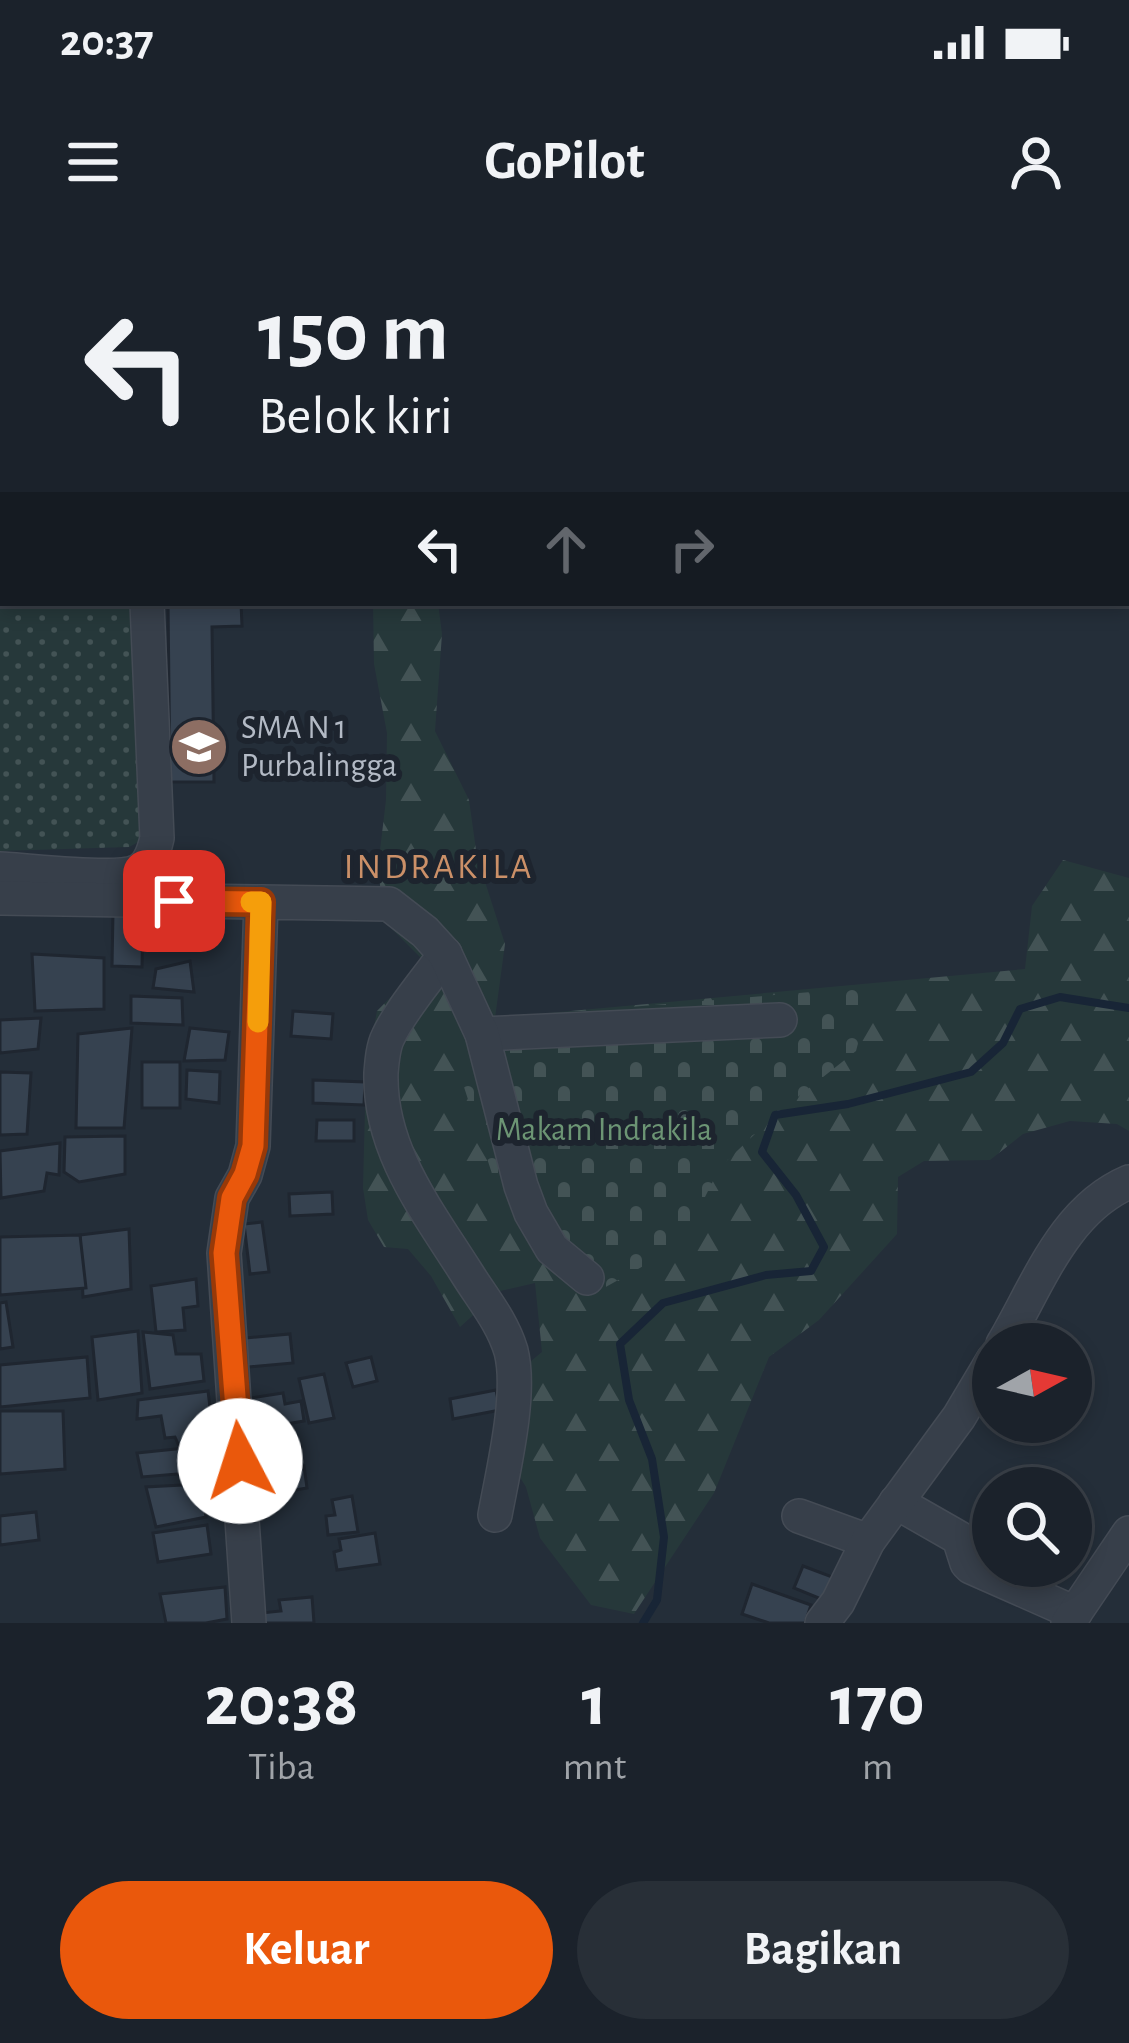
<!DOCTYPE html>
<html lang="id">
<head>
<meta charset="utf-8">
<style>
  body { margin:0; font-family:"Alegreya Sans",sans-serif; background:#282f37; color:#f1f3f6; height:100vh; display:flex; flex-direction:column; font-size:45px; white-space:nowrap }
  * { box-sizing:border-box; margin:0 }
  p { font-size:39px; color:#a0a4a9 }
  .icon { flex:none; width:66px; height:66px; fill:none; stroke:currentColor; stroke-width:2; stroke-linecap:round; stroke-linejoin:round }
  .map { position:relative; height:1383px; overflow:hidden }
  .sheet { display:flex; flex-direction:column; background:#1b222b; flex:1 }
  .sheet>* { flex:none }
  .banner { position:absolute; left:0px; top:0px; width:1131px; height:366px; box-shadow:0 6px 18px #0003,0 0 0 3px #393f47; background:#1b222b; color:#f1f3f6; overflow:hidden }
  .needle { width:78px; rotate:82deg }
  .buttons { position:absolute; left:972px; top:1083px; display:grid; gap:24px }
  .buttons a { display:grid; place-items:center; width:120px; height:120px; border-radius:50%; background:#1b222b; box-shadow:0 6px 18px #0003,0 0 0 3px #393f47; font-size:60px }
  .pin { position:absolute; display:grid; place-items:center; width:102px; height:102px; color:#fff; margin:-51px; border-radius:24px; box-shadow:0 6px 18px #0006 }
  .me { position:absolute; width:132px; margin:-66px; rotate:355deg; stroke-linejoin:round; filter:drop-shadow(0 0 9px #0008) }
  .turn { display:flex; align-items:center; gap:42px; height:252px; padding:0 60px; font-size:54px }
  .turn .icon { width:156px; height:156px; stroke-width:2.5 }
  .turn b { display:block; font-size:84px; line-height:102px }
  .lanes { display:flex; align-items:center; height:114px; padding:0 60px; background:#0003; justify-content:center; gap:60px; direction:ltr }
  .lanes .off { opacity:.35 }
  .eta { display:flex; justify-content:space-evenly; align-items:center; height:204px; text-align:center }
  .eta b { font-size:72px; font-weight:700; line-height:84px }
  .action { display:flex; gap:24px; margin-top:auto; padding:24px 60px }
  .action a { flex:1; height:138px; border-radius:72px; background:#ea580c; color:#fff; font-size:48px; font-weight:700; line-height:138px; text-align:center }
  .action a+a { background:#282f37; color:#f1f3f6 }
  .status { display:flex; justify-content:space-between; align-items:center; height:84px; padding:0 60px; background:#1b222b; direction:ltr }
  .status svg { height:33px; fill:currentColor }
  header { display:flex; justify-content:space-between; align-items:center; height:156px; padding:0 60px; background:#1b222b; font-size:54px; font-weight:700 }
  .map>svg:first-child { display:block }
  .grass { fill:url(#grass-dots) }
  .forest { fill:url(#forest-firs) }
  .cemetery { fill:url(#cemetery-stones) }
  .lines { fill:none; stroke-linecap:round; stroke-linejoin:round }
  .stream { stroke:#182536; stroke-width:8 }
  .building { fill:#364250; stroke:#1f2630; stroke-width:3 }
  .minor-casing { stroke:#444b55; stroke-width:36 }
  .minor { stroke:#373f4a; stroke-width:33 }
  .route-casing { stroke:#983908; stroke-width:30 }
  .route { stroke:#ea580c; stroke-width:21 }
  .slow { stroke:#f59e0b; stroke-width:21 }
  .labels { text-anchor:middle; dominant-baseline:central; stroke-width:12; stroke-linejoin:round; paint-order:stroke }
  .poi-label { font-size:33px; fill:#b3bac5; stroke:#1d242e; text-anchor:start }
  .park-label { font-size:33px; fill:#6c9574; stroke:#1d242e }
  .neighbourhood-label { font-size:36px; letter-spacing:3px; fill:#cb9068; stroke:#1d242e }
</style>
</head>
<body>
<div class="status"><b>20:37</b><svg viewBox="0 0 49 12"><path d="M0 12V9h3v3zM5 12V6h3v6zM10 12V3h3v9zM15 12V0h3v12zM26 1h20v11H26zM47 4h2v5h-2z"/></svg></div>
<header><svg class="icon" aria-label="menu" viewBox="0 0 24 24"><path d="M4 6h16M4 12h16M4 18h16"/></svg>GoPilot<svg class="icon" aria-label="person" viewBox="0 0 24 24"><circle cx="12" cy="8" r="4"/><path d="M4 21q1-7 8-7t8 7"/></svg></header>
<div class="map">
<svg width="1129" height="1383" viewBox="0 0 1129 1383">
  <defs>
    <pattern id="grass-dots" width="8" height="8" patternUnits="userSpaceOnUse" patternTransform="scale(3)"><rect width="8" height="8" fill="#26383a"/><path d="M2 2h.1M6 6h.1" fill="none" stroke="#435355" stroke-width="1.8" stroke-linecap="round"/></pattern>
    <pattern id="forest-firs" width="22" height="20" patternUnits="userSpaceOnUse" patternTransform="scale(3)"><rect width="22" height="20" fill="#26383a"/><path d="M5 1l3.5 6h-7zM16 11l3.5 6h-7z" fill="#435355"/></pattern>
    <pattern id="cemetery-stones" width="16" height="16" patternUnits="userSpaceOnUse" patternTransform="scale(3)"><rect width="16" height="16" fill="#26383a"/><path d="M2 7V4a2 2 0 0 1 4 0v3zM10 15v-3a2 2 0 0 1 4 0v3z" fill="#435355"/></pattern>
  </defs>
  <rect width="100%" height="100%" fill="#242e39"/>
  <polygon class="grass" points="0,106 3,106 3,363 141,363 142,600 129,607 0,611"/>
  <polygon class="forest" points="373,363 438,363 442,394 435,491 469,560 477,617 505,704 495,778 1025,729 1032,666 1063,620 1129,638 1129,891 1117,884 1070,881 1023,894 990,920 924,921 898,937 897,994 819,1080 769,1117 714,1253 634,1374 591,1365 540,1298 526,1247 496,1198 496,1150 542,1112 535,1043 500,1051 460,1087 431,1036 408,1009 384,1007 368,980 363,948 366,829 377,771 425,722 384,681 378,627 386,560 387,493 374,424"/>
  <polygon class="cemetery" points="873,747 856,811 775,875 720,927 687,993 647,1024 586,1058 505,974 464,847 482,794 495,778"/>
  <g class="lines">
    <polyline class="stream" points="643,1383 657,1360 664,1297 652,1219 629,1160 620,1104 663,1063 766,1035 811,1031 824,1007 796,955 762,912 775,875 848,864 971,832 1003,803 1020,769 1060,757 1129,768"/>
  </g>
  <g class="building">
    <polygon points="168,363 241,363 242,386 212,387 214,542 170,542"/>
    <polygon points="113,673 143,674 142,727 112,726"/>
    <polygon points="32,714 104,718 104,769 35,771"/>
    <polygon points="190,721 194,752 153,748 156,729"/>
    <polygon points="131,756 182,758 183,785 131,783"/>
    <polygon points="293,771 333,774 331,799 291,796"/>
    <polygon points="41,778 38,809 0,813 0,780"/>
    <polygon points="132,788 124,888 76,888 78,794"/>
    <polygon points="190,788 229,792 225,820 184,821"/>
    <rect x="142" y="822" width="38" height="46"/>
    <polygon points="187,830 220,832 219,863 186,859"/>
    <polygon points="0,832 31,833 27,894 0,895"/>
    <polygon points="313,840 365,842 364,865 313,863"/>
    <polygon points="317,880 354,880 354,901 316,901"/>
    <polygon points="125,896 125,934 79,942 64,932 65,897"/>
    <polygon points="60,903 59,935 47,933 44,951 1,958 0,911"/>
    <polygon points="332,952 333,974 290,976 289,954"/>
    <polygon points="262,982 269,1032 250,1034 244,984"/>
    <polygon points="129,989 131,1049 83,1057 80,995"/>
    <polygon points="80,995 86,1048 0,1055 0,997"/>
    <polygon points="196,1039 198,1066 183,1068 185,1090 156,1092 151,1046"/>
    <polygon points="6,1062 13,1107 0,1109 0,1063"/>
    <polygon points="138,1091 142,1153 98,1160 92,1097"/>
    <polygon points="143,1092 173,1095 176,1114 201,1114 204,1141 150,1149"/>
    <polygon points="290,1094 293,1123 238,1128 235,1099"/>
    <polygon points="87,1117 90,1158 0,1167 0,1125"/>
    <polygon points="371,1117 377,1141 353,1147 346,1123"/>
    <polygon points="324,1134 334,1178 309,1183 299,1139"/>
    <polygon points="496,1150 500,1170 453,1179 450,1159"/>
    <polygon points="208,1151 213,1191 194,1194 197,1205 179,1206 175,1197 165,1198 161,1176 137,1179 138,1160"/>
    <polygon points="283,1153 285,1164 301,1161 304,1181 249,1190 244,1159"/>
    <polygon points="0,1171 63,1171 65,1229 0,1234"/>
    <polygon points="224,1204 225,1230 142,1237 137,1213"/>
    <polygon points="304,1226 307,1248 265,1255 262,1232"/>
    <polygon points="201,1244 206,1277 156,1287 146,1247"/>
    <polygon points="352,1256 358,1292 328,1295 326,1276 335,1275 332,1260"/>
    <polygon points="36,1272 39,1300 0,1305 0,1276"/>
    <polygon points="207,1285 211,1314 158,1322 153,1293"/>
    <polygon points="375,1293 380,1324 337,1330 334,1312 341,1310 339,1299"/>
    <polygon points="803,1326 835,1338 826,1361 794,1348"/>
    <polygon points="752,1344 811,1365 805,1383 769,1383 742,1374"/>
    <polygon points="225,1347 227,1379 206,1383 166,1383 160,1354"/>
    <polygon points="312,1357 314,1383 262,1383 261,1373 281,1371 279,1360"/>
  </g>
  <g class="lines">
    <g class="minor-casing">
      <g id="minor">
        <polyline points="1047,0 1048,3"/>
        <polyline points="1128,44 1129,44"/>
        <polyline points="0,93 3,93"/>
        <polyline points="1128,146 1129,147"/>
        <path d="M0,629c29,1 116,13 138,2 12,-6 16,-20 19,-33l-10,-235"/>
        <polyline points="0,658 261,662"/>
        <path d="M445,714c-17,25 -44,55 -57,83 -5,10 -6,24 -7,36 -2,76 45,136 85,199 16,26 36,49 45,79 11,43 -8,120 -16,164"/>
        <polyline points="482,794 780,780"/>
        <path d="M1003,1104c34,-57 60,-134 126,-162"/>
        <polyline points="896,1262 959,1298 967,1323 971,1327 1075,1373"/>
        <polyline points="799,1276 868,1301"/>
        <polyline points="249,1383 224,1013 232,958 245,935 253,906 261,662 389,664 425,692 445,714 482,794 521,946 531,973 552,1009 587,1038"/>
        <polyline points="822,1383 838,1362 868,1301 959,1177 993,1120"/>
        <polyline points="1068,1383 1129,1293"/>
      </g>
    </g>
    <use href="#minor" class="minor"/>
  </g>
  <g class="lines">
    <g class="route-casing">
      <polyline id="route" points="174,661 261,662 253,906 245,934 232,958 224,1013 240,1221"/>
    </g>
    <use href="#route" class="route"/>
    <polyline class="slow" points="251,662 261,662 258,782"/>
  </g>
  <defs>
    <g id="school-disc" transform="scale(3)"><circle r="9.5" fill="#8d6e63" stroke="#1d242e"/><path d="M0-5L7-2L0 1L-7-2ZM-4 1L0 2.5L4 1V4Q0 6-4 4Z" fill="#fff"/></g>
  </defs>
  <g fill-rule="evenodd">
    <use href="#school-disc" x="199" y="507"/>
  </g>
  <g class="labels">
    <g class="poi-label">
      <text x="241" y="488">SMA N 1<tspan x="241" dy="38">Purbalingga</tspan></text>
    </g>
    <g class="park-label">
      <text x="604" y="890">Makam Indrakila</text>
    </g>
    <g class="neighbourhood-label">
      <text x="439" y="627">INDRAKILA</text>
    </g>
  </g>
</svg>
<div class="buttons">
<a><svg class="needle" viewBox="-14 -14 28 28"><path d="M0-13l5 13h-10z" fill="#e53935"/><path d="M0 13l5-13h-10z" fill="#a0a4a9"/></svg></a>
<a><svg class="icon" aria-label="search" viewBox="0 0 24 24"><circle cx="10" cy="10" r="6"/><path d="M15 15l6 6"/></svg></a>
</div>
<div class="pin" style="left:174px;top:661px;background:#d93025"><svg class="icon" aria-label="arrive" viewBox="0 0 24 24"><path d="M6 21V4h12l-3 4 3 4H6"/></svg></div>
<svg class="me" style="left:240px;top:1221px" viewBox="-20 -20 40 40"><circle r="19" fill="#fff"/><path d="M0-13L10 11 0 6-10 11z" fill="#ea580c"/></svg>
<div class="banner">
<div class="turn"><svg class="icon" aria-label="left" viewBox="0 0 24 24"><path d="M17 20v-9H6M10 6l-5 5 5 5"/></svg><div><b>150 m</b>Belok kiri</div></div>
<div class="lanes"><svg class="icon" aria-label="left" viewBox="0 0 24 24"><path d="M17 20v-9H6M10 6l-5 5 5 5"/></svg><svg class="icon off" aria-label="ahead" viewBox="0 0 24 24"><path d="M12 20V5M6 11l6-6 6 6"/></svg><svg class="icon off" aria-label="right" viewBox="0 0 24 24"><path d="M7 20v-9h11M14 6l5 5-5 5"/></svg></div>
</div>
</div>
<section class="sheet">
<div class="eta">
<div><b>20:38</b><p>Tiba</p></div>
<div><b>1</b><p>mnt</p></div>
<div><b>170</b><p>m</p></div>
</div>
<div class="action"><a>Keluar</a><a>Bagikan</a></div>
</section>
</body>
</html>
